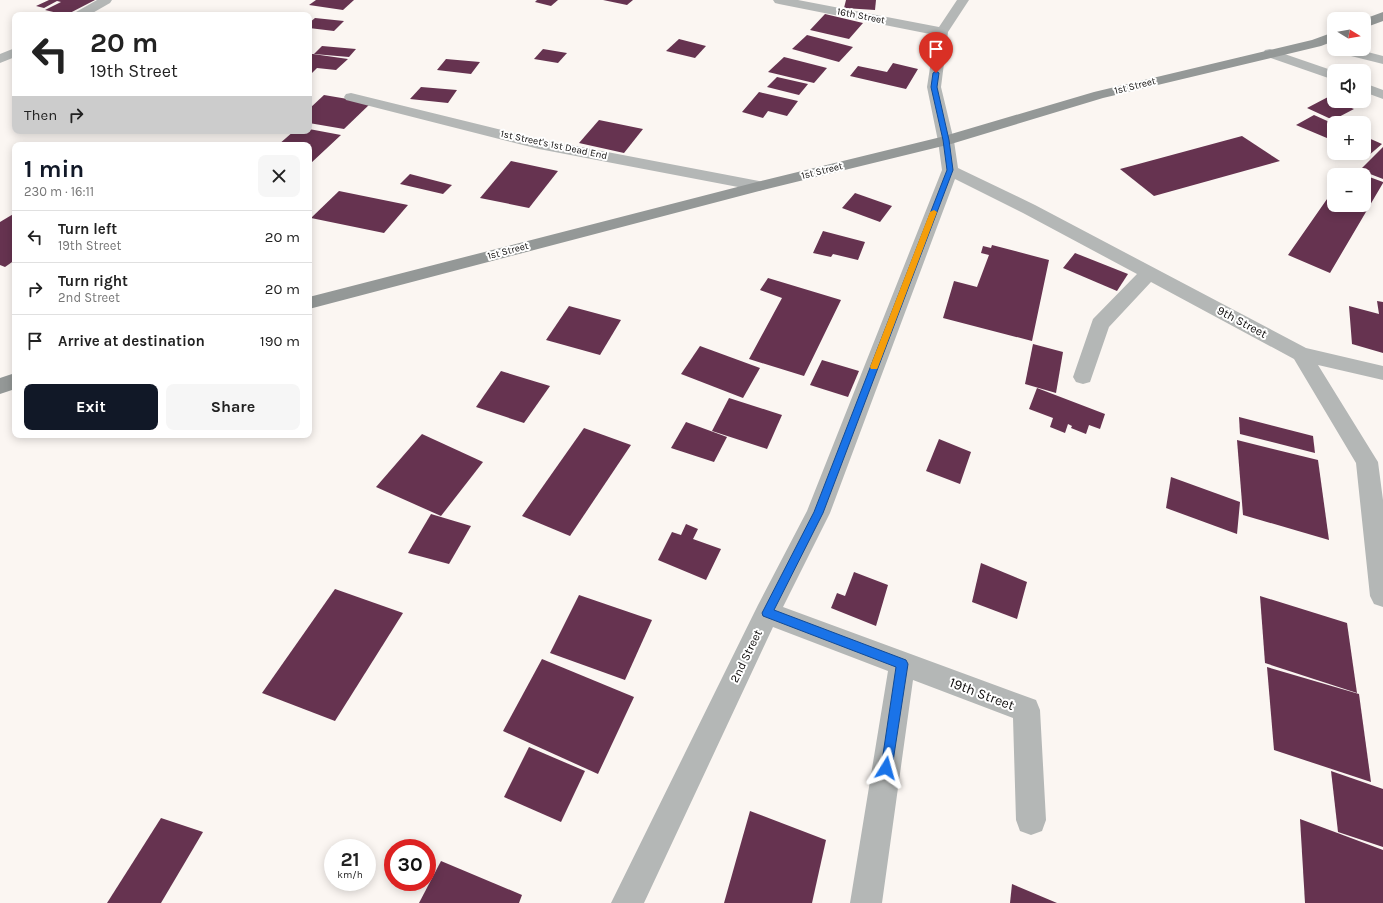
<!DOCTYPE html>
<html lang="en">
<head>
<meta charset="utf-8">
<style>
  body { margin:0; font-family:Karla,sans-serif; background:#f6f6f6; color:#222; height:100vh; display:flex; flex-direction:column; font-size:15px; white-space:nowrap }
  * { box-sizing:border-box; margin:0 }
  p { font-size:13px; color:#767676 }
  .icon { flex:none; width:22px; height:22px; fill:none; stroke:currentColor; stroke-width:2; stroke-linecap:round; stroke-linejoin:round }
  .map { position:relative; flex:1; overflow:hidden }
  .drawer { position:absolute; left:12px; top:142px; width:300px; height:296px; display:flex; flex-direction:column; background:#fff; border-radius:8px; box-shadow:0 2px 10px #0003 }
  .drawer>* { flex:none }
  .hud { position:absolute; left:12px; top:12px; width:300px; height:122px; border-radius:8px; box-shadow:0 2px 10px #0003; background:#fff; color:#222; overflow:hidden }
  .needle { width:26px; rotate:101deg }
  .tools { position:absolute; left:1327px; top:12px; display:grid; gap:8px }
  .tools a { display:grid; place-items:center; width:44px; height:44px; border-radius:8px; background:#fff; box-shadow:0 2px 10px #0003; font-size:20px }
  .speed { position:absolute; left:324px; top:839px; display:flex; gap:8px; font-size:20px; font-weight:700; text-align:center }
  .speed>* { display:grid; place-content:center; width:52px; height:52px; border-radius:50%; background:#fff; box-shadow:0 2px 10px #0003; line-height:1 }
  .speed small { font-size:10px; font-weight:400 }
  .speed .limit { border:6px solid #d22; background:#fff; color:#111 }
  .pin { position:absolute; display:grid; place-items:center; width:34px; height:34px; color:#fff; margin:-41px -17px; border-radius:50% 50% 50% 0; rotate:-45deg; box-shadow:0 0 4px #0007 }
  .pin .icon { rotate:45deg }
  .me { position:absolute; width:44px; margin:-22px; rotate:8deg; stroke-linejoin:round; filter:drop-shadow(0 0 3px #0008) }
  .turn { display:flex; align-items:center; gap:14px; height:84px; padding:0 12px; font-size:18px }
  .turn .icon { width:52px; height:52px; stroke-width:2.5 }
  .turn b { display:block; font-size:28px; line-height:34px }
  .then { display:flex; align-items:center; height:38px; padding:0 12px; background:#0003; gap:8px; font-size:15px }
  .round { display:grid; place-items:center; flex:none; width:42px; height:42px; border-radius:8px; background:#f6f6f6 }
  .headline { display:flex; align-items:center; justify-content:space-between; height:68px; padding:0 12px }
  h1 { font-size:24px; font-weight:700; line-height:30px; color:#111827 }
  .action { display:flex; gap:8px; margin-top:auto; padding:8px 12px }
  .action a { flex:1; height:46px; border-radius:8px; background:#111827; color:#fff; font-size:16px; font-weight:700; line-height:46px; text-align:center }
  .action a+a { background:#f6f6f6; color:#222 }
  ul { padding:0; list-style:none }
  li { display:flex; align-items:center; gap:12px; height:52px; padding:0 12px; border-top:1px solid #e0e0e0 }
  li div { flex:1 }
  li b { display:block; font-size:15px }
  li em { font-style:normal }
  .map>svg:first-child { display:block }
  .building { fill:#663350 }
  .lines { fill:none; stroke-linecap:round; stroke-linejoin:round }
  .street { fill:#b4b7b6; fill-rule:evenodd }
  .secondary { fill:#949897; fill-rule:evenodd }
  .route { fill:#1a73e8; stroke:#114b97 }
  .slow { fill:#f59e0b }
  .labels { text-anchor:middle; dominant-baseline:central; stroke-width:4; stroke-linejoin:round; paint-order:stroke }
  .far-street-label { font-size:10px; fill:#0f0d0c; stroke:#fff }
  .street-label { font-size:12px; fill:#0f0d0c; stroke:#fff }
  .near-street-label { font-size:14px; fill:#0f0d0c; stroke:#fff }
</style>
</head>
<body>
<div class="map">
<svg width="1383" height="903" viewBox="0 0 1383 903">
  <rect width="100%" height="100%" fill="#fbf6f2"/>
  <g class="building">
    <polygon points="49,0 95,0 66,15 45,10 61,2 57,1 44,8 36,6"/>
    <polygon points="316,0 354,0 343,10 309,5"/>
    <polygon points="537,0 558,0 551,6 535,2"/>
    <polygon points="603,0 633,0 627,5"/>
    <polygon points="846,0 876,0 875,10 844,8"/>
    <polygon points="825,14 863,23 849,39 810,30"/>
    <polygon points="315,18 344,21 334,31 309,28 309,23"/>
    <polygon points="807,35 853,47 839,62 792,49"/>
    <polygon points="679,39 706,46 695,58 666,51"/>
    <polygon points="322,46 356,49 349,57 314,54"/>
    <polygon points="543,49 567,53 558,63 534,59"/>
    <polygon points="309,54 313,54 348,59 336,70 317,68 309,76"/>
    <polygon points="784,57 827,68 814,83 768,72"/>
    <polygon points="446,59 480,62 471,74 437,70"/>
    <polygon points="893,63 918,69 906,89 850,76 858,66 887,72"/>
    <polygon points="777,77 808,84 799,95 767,87"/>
    <polygon points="421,87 457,90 448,103 410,99"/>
    <polygon points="759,92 798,101 787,116 768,111 763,118 742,112"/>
    <polygon points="324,95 371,103 344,129 309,123 309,109"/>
    <polygon points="1328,97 1334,101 1354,109 1333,120 1307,108"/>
    <polygon points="1314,115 1334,124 1334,141 1296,125"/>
    <polygon points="599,120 643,129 624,153 579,143"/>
    <polygon points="309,129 341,135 311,163 309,163 309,145 278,145 294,131 309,131"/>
    <polygon points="1242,136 1280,161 1154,196 1120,169"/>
    <polygon points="1364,136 1382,144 1368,156 1364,154"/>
    <polygon points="1383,147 1383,179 1360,170"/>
    <polygon points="511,161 558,171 529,208 480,198"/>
    <polygon points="1348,169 1364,175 1343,175"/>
    <polygon points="410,174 452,185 443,194 400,184"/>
    <polygon points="1364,175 1383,182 1383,183 1330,273 1288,255 1334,189 1334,205 1364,205"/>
    <polygon points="339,191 408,205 384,233 311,218"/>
    <polygon points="855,193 892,206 880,222 842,208"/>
    <polygon points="15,213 15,260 5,267 0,265 0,222"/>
    <polygon points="823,231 865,242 858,260 833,254 831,257 813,253"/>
    <polygon points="992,245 1049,260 1032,341 943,318 954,281 977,287 989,255 981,253 983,246 991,248"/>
    <polygon points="1075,253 1128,274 1117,291 1063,268"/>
    <polygon points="768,278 841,300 804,376 749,359 782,298 760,290"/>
    <polygon points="1377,301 1383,302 1383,353 1352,344 1349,306 1379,314"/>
    <polygon points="569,306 621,320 600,355 546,340"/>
    <polygon points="1033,344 1063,352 1056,393 1025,384"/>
    <polygon points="700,346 760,368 743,398 681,374"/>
    <polygon points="822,360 859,371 848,397 810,385"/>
    <polygon points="501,371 550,386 524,423 476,407"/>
    <polygon points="1037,388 1105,414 1100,429 1089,425 1086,434 1071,428 1072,426 1068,424 1065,433 1050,427 1053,418 1029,409"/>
    <polygon points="729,398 782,415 767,449 712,431"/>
    <polygon points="1239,417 1313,436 1315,453 1240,434"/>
    <polygon points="686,422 727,437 714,462 671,448"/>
    <polygon points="584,428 631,445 570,536 522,516"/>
    <polygon points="422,434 483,462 441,516 376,487"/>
    <polygon points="939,439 971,452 960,484 926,471"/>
    <polygon points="1237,440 1318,460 1329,540 1243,515"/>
    <polygon points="1171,477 1240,502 1237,534 1166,508"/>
    <polygon points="431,514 471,526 449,564 408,553"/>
    <polygon points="686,524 698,529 693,539 721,549 706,580 658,560 672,532 681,535"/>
    <polygon points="981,563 1027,582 1017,619 972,602"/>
    <polygon points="854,572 888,585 876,626 831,608 837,593 845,596"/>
    <polygon points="335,589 403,613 335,721 262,693"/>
    <polygon points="579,595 652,620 625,680 550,653"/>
    <polygon points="1260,596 1347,623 1357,693 1265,663"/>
    <polygon points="542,659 634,697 598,774 503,731"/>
    <polygon points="1267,667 1359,694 1371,782 1274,750"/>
    <polygon points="529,747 585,771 561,822 504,797"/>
    <polygon points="1331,771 1383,789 1383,847 1338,832"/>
    <polygon points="750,811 826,840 812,903 724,903"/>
    <polygon points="161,818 203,832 161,903 107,903"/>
    <polygon points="1300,819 1383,850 1383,903 1305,903"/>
    <polygon points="441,861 522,895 519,903 419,903"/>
    <polygon points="1012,884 1057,903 1010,903"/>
  </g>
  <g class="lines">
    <g class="street">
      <polygon points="97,0 112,0 110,3 89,15 74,15 76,12"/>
      <polygon points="773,0 798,0 939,27 957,0 969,0 948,32 941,87 954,141 958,168 1035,205 1306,348 1383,366 1383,380 1318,365 1378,462 1383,500 1383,607 1374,604 1370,596 1356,463 1294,359 1151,282 1109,327 1090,382 1083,384 1076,382 1073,377 1093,319 1137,274 1023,213 955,179 830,513 783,607 1036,700 1040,710 1046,820 1042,831 1031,835 1020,831 1016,820 1013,718 913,680 882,903 850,903 888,671 773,627 644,903 611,903 758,605 807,511 942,170 938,141 927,87 935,35 779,4 775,3"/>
      <polygon points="15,48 15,57 0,63 0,54"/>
      <polygon points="1334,48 1356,49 1383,56 1383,64 1335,52"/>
      <polygon points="1270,49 1334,71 1334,80 1265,56 1263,53 1265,50"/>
      <polygon points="1364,83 1383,90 1383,99 1364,92"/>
      <polygon points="351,93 539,139 759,181 765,183 767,186 765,189 759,191 539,149 346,100 344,97 346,94"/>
    </g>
    <g class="secondary">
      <polygon points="1383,12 1383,21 1364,28 1364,19"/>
      <polygon points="1334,32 1334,41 1321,46 1103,98 951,144 763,190 309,309 309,297 753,183 941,137 1094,92 1312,40"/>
      <polygon points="15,373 15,389 0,394 0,378"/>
    </g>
  </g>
  <polygon class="route" points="936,71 939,73 937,87 949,140 953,170 823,513 774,610 906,660 908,664 892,768 891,773 886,774 882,773 881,768 896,667 763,616 762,613 814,512 947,170 943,140 931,87 933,73"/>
  <polygon class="slow" points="934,210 937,212 878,367 877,369 871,369 870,367 930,212"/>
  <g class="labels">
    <g class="far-street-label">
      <text transform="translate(861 16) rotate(11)">16th Street</text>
      <text transform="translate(1135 86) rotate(-14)">1st Street</text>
      <text transform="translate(554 145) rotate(12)">1st Street's 1st Dead End</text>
      <text transform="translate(822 171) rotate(-14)">1st Street</text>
      <text transform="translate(508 251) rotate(-15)">1st Street</text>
    </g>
    <g class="street-label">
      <text transform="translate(1242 322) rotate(28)">9th Street</text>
      <text transform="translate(746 656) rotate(-64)">2nd Street</text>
    </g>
    <g class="near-street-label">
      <text transform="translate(982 694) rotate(21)">19th Street</text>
    </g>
  </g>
</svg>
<div class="tools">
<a><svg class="needle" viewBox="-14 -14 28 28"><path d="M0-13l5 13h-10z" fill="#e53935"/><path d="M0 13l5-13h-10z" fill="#767676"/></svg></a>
<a><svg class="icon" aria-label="sound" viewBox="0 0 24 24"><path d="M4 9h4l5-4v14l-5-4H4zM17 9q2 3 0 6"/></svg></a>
<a>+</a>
<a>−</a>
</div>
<div class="speed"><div>21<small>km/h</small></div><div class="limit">30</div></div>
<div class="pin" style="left:936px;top:73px;background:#d93025"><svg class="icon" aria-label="arrive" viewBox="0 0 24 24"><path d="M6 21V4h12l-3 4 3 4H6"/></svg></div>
<svg class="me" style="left:886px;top:768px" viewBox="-20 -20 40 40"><path d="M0-17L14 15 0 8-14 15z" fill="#1a73e8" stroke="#fff" stroke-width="4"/></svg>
<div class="hud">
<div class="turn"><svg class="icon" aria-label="left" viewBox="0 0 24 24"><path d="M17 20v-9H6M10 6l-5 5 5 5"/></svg><div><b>20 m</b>19th Street</div></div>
<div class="then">Then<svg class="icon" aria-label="right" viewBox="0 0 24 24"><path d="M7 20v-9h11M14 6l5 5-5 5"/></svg></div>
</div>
<section class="drawer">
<div class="headline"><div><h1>1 min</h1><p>230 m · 16:11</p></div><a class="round"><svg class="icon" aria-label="close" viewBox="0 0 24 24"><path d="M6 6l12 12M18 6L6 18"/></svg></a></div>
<ul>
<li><svg class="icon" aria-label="left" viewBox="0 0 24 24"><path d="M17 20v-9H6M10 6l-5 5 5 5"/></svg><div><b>Turn left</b><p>19th Street</p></div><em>20 m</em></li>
<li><svg class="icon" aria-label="right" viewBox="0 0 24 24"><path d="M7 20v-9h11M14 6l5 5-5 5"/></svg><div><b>Turn right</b><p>2nd Street</p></div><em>20 m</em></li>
<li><svg class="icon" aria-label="arrive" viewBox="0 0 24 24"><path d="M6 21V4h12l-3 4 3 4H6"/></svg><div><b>Arrive at destination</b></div><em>190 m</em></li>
</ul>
<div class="action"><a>Exit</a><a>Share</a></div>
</section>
</div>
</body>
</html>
